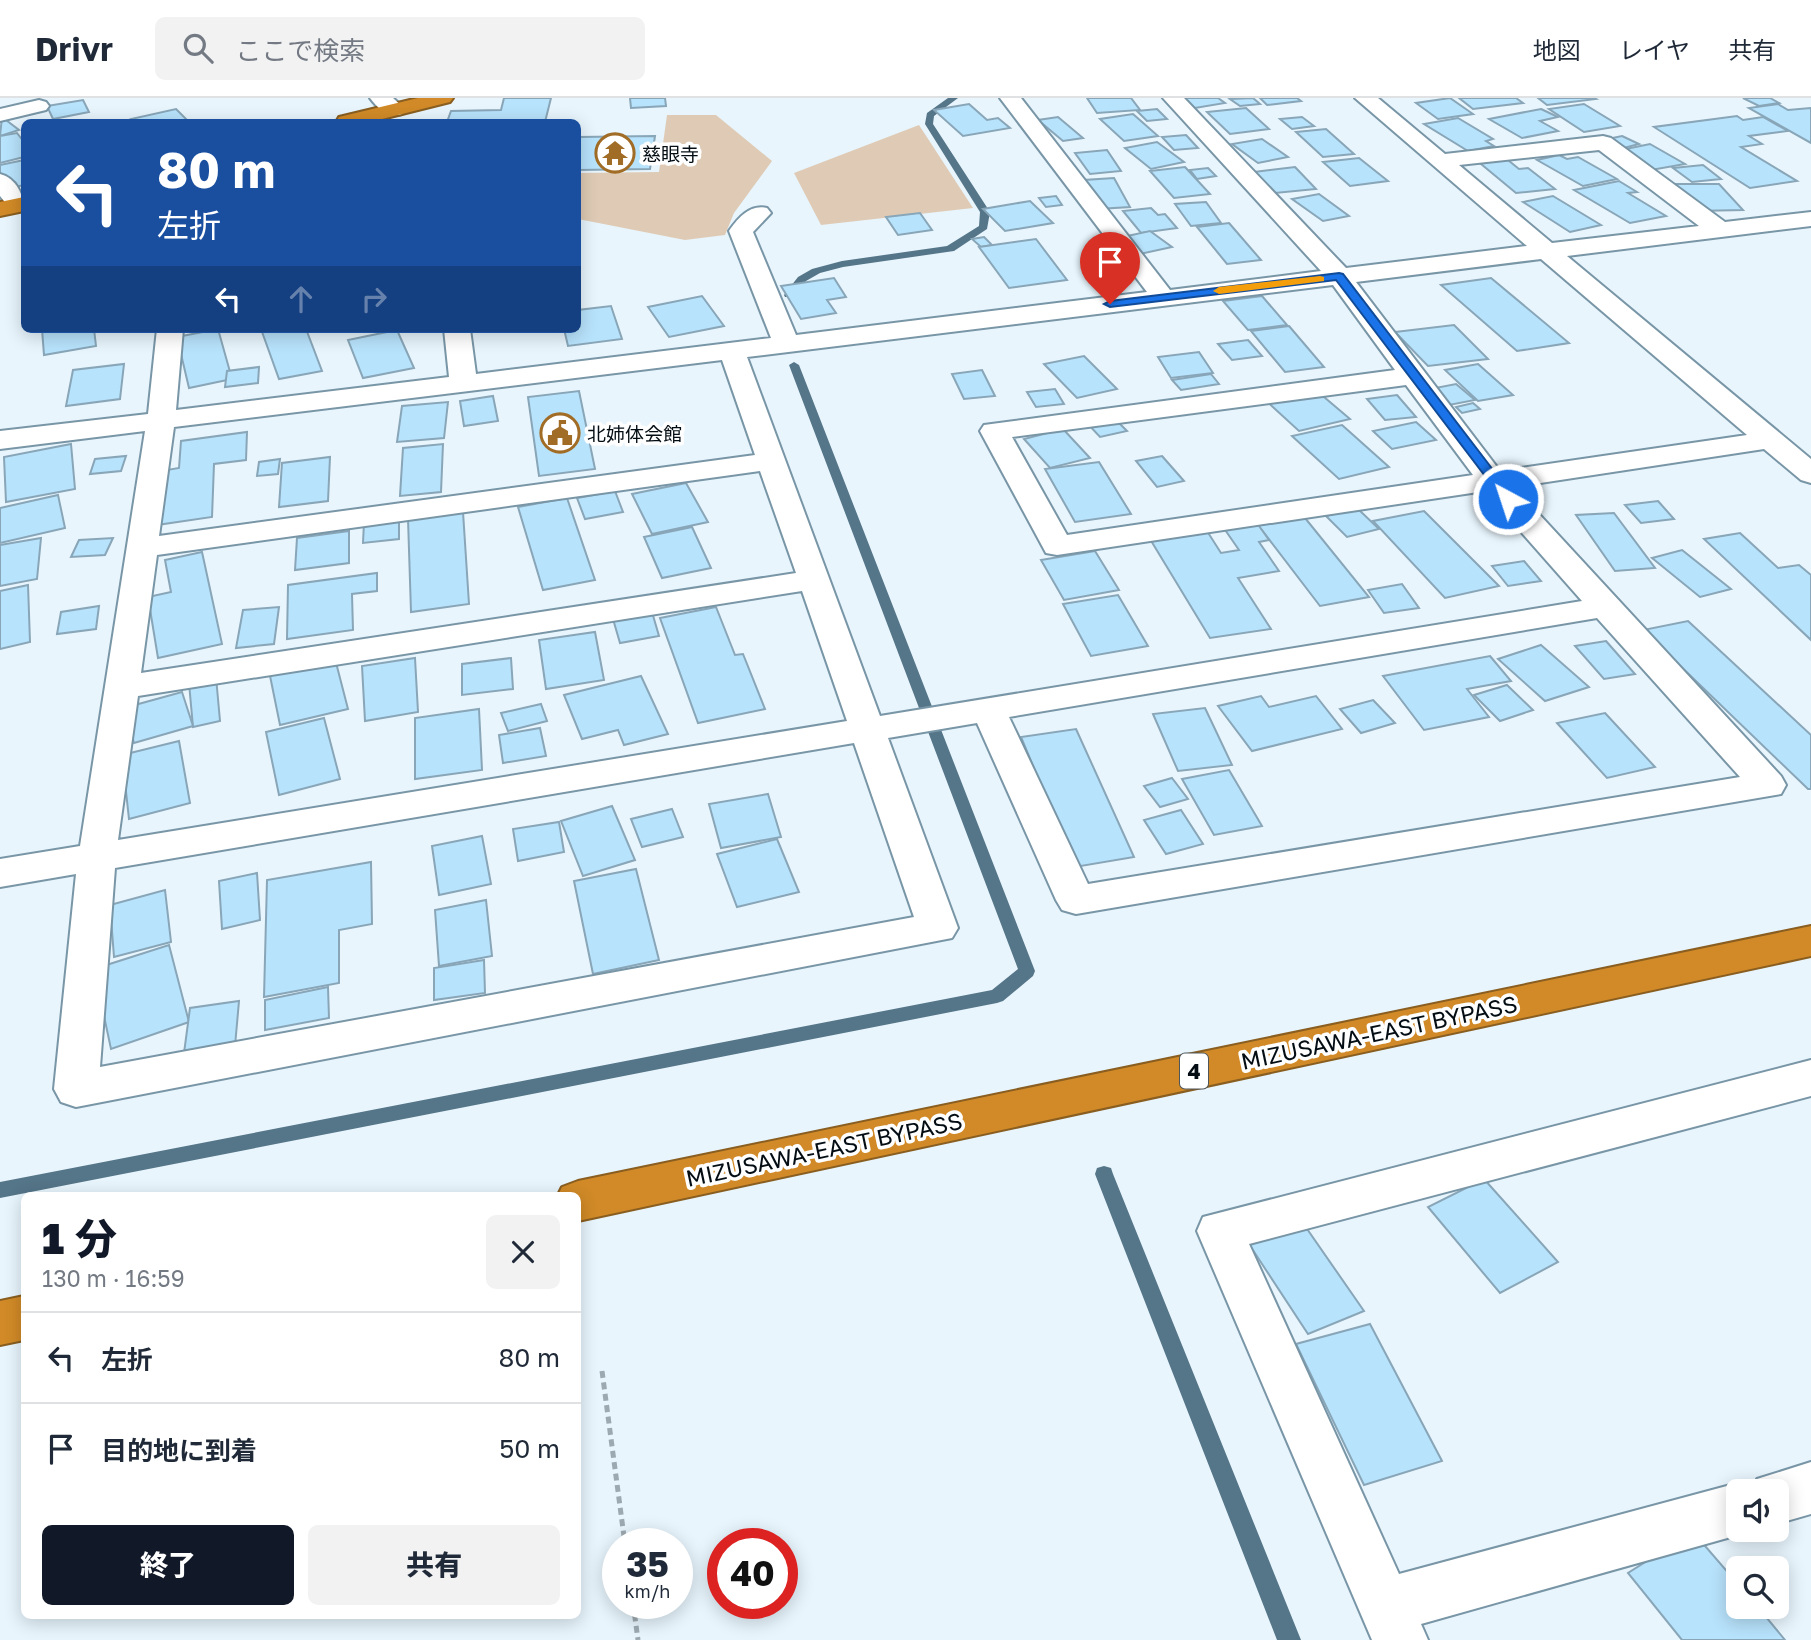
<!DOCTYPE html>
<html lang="ja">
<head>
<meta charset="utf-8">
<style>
  body { margin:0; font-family:"Golos Text","Noto Sans JP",sans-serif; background:#f2f2f3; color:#1f2937; height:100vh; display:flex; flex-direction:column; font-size:26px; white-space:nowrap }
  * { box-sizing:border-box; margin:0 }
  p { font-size:23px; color:#747a83 }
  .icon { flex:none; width:38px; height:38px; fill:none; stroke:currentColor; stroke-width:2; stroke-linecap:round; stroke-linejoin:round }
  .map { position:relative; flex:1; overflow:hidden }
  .drawer { position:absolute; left:21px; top:1094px; width:560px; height:427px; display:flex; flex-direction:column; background:#fff; border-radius:10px; box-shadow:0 4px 18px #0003 }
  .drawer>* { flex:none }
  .banner { position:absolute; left:21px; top:21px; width:560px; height:214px; border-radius:10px; box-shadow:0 4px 18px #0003; background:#1a4fa0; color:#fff; overflow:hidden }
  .tools { position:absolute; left:1726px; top:1381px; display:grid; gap:14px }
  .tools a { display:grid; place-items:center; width:63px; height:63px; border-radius:10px; background:#fff; box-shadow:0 4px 18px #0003; font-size:35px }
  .speed { position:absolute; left:602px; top:1430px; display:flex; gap:14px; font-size:35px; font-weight:700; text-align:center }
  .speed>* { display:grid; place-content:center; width:91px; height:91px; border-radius:50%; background:#fff; box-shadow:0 4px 18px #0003; line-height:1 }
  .speed small { font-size:18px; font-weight:400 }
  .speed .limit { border:10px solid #d22; background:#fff; color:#111 }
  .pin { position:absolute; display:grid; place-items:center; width:60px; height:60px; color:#fff; margin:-72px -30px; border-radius:50% 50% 50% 0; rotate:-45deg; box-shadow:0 0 7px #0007 }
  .pin .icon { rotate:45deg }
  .me { position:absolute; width:77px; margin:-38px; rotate:320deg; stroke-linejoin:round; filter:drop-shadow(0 0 5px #0008) }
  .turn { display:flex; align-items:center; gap:24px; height:147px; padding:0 21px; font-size:32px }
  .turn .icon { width:91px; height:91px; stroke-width:2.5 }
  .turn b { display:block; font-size:49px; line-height:60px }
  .lanes { display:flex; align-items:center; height:66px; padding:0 21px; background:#0003; justify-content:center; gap:35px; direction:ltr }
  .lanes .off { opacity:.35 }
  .round { display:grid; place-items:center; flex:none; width:74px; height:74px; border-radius:10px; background:#f2f2f3 }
  .summary { display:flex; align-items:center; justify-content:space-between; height:119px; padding:0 21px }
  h1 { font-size:42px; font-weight:800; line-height:52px; color:#111827 }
  .cta { display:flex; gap:14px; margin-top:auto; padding:14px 21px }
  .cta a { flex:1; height:80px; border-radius:10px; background:#111827; color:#fff; font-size:28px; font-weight:800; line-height:80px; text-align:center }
  .cta a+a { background:#f2f2f3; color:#1f2937 }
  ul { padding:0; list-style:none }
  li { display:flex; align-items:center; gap:21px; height:91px; padding:0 21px; border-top:2px solid #e0e1e3 }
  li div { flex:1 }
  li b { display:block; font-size:26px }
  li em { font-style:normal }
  header { display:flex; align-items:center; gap:42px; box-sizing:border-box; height:98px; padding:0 35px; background:#fff; border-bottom:2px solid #e0e1e3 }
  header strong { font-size:33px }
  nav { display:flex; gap:38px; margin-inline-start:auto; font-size:24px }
  .search { width:490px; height:63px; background:#f2f2f3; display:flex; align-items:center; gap:18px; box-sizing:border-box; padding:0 24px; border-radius:10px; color:#747a83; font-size:26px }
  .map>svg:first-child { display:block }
  .green { fill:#dfcbb5 }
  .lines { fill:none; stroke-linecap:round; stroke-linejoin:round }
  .stream { fill:#557588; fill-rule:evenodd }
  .building { fill:#b8e3fc; stroke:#88a6b8; stroke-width:2 }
  .minor-casing { stroke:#7996a7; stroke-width:4 }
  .highway-casing { stroke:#895e20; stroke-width:4 }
  .path { stroke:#9da9b0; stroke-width:5; stroke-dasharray:7 4.5; stroke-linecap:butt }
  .minor { fill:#fff; fill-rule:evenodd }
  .highway { fill:#d18a27; fill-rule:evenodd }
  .route { fill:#1a73e8; stroke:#114b97; stroke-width:2 }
  .slow { fill:#f59e0b }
  .labels { text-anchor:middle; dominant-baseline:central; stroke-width:7; stroke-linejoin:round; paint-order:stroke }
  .far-poi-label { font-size:19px; fill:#030d13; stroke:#fff; text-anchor:start }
  .shield { fill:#fff; stroke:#4f565a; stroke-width:2 }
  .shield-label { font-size:21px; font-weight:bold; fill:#030d13 }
  .street-label { font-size:23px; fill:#030d13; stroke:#fff }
</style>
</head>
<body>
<header>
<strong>Drivr</strong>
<div class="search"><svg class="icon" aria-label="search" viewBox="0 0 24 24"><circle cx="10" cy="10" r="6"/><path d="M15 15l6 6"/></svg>ここで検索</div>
<nav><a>地図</a><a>レイヤ</a><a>共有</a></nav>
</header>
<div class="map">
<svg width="1811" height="1542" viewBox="0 0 1811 1542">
  <rect width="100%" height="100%" fill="#e8f5fd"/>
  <g class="green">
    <polygon points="667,17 716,17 772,63 734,115 725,137 685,142 578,121 578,75 659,74"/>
    <polygon points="919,27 973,110 821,127 794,75"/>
  </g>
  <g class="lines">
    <g class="stream">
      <polygon points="948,0 958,0 934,18 933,26 990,114 987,131 954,153 843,169 820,175 806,183 793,199 785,199 784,197 798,179 812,171 842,163 947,148 979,128 980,114 925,26 927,15"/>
      <polygon points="794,264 799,267 1035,873 1033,878 1003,903 997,905 0,1100 0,1084 992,892 1018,871 789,267"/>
      <polygon points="1104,1068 1111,1070 1113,1076 1301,1542 1277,1542 1095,1076 1097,1070"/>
    </g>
  </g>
  <g class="building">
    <polygon points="504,0 551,0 545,24 447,24 451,13 501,12"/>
    <polygon points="630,0 665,0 666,8 631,10"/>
    <polygon points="1087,0 1131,0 1140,12 1097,15"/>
    <polygon points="1183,0 1218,0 1225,5 1195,10"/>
    <polygon points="1253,0 1260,6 1240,8 1230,1"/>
    <polygon points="1260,0 1297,0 1301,3 1267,7"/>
    <polygon points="1450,0 1473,16 1438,21 1416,5"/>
    <polygon points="1459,0 1516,0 1523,5 1473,11"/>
    <polygon points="1538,0 1594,0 1596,1 1547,7"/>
    <polygon points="1743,0 1770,0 1779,5 1759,8"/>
    <polygon points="83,2 89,14 53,21 47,8"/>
    <polygon points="969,6 987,22 998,20 1010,30 963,38 934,12"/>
    <polygon points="1584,6 1620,28 1584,34 1549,11"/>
    <polygon points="1778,6 1788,12 1811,10 1811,45 1749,10"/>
    <polygon points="1246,10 1269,31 1230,36 1207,14"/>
    <polygon points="176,11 189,24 134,24 131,21"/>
    <polygon points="1157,11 1167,21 1147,23 1137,13"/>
    <polygon points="1541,11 1558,19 1540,23 1558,33 1522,40 1489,21"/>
    <polygon points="1133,16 1158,38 1124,43 1100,21"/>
    <polygon points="1737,18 1743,22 1763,19 1788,33 1749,38 1762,46 1741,49 1797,83 1750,90 1654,29"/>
    <polygon points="2,19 19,32 0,38"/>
    <polygon points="1058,19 1083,40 1063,43 1038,22"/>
    <polygon points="1302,19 1314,28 1292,31 1280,21"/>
    <polygon points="1458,20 1493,41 1486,43 1494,48 1468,53 1424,26"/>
    <polygon points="1326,31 1354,56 1323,59 1296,34"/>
    <polygon points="17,35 24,44 24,59 0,65 0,38"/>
    <polygon points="1186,37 1198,50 1174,52 1162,39"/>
    <polygon points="655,38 650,71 578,72 578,39"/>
    <polygon points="1622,38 1639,46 1620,51 1603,42"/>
    <polygon points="1262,41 1288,59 1258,65 1232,46"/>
    <polygon points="1157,44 1184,64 1151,71 1125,50"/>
    <polygon points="1650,46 1685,66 1651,72 1616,53"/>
    <polygon points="1107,52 1121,73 1090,76 1075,55"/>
    <polygon points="1559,57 1567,61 1578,59 1617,81 1583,88 1537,62"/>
    <polygon points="1503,58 1519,71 1528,70 1555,91 1516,95 1475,61"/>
    <polygon points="1359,60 1388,83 1350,88 1323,64"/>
    <polygon points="24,62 24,87 6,91 0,78 0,67"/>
    <polygon points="1703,67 1721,81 1692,84 1673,70"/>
    <polygon points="1185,69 1210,96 1174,100 1150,73"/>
    <polygon points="1295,69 1316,91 1275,95 1254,74"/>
    <polygon points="1208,70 1216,78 1197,81 1190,72"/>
    <polygon points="1114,80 1130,109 1098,111 1084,82"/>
    <polygon points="1619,83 1637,94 1628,95 1666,118 1630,125 1574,92"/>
    <polygon points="1671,86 1719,86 1743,112 1694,113"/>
    <polygon points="1319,96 1349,118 1323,123 1292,101"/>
    <polygon points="1056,98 1062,107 1046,109 1039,100"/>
    <polygon points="1553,98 1601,127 1570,134 1523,104"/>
    <polygon points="1030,103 1053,125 1005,133 983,111"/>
    <polygon points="1206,104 1221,125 1191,128 1175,106"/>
    <polygon points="1151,110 1158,117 1165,116 1177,130 1141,135 1123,113"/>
    <polygon points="920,115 932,132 898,137 886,119"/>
    <polygon points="1229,125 1261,162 1227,166 1197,129"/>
    <polygon points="1150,133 1172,149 1140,156 1118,140"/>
    <polygon points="984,139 992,147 981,149 972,141"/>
    <polygon points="1036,141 1067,182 1009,190 979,149"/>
    <polygon points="834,180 846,199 827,202 836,215 801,221 781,188"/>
    <polygon points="1491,180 1569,245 1517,253 1441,187"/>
    <polygon points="702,198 724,228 669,239 648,209"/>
    <polygon points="1262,198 1287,227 1248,232 1223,203"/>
    <polygon points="611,208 622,241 568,248 564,231 578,231 578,212"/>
    <polygon points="1454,227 1488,261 1428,268 1395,234"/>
    <polygon points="1289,228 1324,269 1285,274 1251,233"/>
    <polygon points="42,231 94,231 96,248 44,257"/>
    <polygon points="218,231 232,281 189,290 177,239"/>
    <polygon points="261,231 306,231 322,273 279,281"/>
    <polygon points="397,232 414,270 363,280 348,242"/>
    <polygon points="1248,242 1262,258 1232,262 1218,246"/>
    <polygon points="1199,254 1213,275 1171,280 1158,259"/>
    <polygon points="1084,258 1117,291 1077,300 1044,266"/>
    <polygon points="124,266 120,301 66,308 73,272"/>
    <polygon points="1478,266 1513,297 1478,303 1445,272"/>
    <polygon points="259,269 258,285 225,289 227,273"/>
    <polygon points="982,272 995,298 964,301 952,276"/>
    <polygon points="1211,276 1219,286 1181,292 1172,282"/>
    <polygon points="1456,286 1475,302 1449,307 1430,291"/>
    <polygon points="1311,288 1350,321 1299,333 1262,299"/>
    <polygon points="1055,291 1064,306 1036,309 1027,294"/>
    <polygon points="579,293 595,371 539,378 528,299"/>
    <polygon points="1397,297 1416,319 1385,322 1367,301"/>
    <polygon points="493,298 498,323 464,328 460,303"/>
    <polygon points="448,304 444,340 397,344 402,308"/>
    <polygon points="1473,305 1480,311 1462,315 1456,309"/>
    <polygon points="1113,319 1127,333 1100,339 1087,325"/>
    <polygon points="1416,324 1436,342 1392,351 1373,333"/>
    <polygon points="1342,327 1389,369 1339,381 1292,338"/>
    <polygon points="1063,331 1090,360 1050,370 1024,341"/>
    <polygon points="247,334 246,362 214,366 212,419 157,427 161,373 179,370 181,343"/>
    <polygon points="71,346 75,391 6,404 4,359"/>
    <polygon points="443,346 441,394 400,398 403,350"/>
    <polygon points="126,358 121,373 90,376 95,361"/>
    <polygon points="1162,358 1184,383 1157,389 1136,363"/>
    <polygon points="330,359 328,403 279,409 282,365"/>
    <polygon points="280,361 278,376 257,378 259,364"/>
    <polygon points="1099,364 1131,416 1075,424 1045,371"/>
    <polygon points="686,385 708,424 652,436 632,396"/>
    <polygon points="615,393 623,414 585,421 577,400"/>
    <polygon points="58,397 65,430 0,445 0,410"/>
    <polygon points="567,400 595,482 543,492 518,409"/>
    <polygon points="1658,403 1674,421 1641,425 1625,407"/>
    <polygon points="1357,410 1379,431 1347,439 1326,418"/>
    <polygon points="1424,413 1499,488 1445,500 1373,423"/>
    <polygon points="463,414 469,506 411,514 408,421"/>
    <polygon points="1301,415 1369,499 1320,508 1255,423"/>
    <polygon points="1614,415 1655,470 1615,473 1576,417"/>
    <polygon points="399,419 399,441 363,445 364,424"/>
    <polygon points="1254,421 1269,442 1259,444 1279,473 1238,480 1271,531 1210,540 1150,441 1207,433 1221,455 1239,452 1221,426"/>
    <polygon points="692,429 711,470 662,480 644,439"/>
    <polygon points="349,433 349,465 295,472 297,440"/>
    <polygon points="1740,435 1778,470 1799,467 1811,477 1811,542 1704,441"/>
    <polygon points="41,440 37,481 0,488 0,447"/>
    <polygon points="113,440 105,457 71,459 79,442"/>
    <polygon points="1682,452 1731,491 1700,499 1652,460"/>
    <polygon points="1095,453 1119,492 1064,502 1041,462"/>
    <polygon points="202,454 222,546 158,560 148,499 171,494 165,462"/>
    <polygon points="1524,463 1541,483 1508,488 1492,468"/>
    <polygon points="377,475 377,493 352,496 353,532 287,541 288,487"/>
    <polygon points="1402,486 1419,510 1384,515 1368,492"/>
    <polygon points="28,487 30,544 0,551 0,493"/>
    <polygon points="1118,497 1148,548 1091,558 1063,506"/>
    <polygon points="99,508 96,531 57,536 61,514"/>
    <polygon points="279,509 274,546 236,550 243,512"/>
    <polygon points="716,509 735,557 743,556 765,611 698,625 660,520"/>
    <polygon points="652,514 659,538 620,545 613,521"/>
    <polygon points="1688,523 1811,637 1811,691 1808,691 1643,532"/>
    <polygon points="595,534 604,582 546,591 539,542"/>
    <polygon points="1606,543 1635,576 1604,581 1575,548"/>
    <polygon points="1541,547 1589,589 1545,603 1498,561"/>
    <polygon points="333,553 348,611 280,627 268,568"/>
    <polygon points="1490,558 1511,583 1467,591 1489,619 1424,632 1383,578"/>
    <polygon points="415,560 418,614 365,623 362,568"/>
    <polygon points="511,560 513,591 462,597 462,566"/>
    <polygon points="641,578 668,636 624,647 618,632 582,641 564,597"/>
    <polygon points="216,579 220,623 193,629 189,585"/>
    <polygon points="1507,587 1533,612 1500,623 1474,597"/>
    <polygon points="182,594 193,628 134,645 124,610"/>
    <polygon points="1261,598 1269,609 1316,598 1342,631 1252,653 1218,608"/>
    <polygon points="1373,602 1395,625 1361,635 1340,611"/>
    <polygon points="541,606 547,623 508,633 501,615"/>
    <polygon points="1205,610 1232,667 1178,673 1153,616"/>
    <polygon points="479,611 482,672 415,681 415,620"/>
    <polygon points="1605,615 1655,669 1607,680 1557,625"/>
    <polygon points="324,620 340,681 279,697 266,634"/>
    <polygon points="540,630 546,658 503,665 499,637"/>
    <polygon points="1076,631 1134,759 1075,769 1021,639"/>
    <polygon points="179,643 190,705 129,721 122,657"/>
    <polygon points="1229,672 1262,728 1214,737 1182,681"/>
    <polygon points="1172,680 1188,701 1160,709 1144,688"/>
    <polygon points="768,696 781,739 721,750 709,706"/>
    <polygon points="612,708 635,762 583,778 561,723"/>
    <polygon points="672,711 683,739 642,749 631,721"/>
    <polygon points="1181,712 1203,746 1166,756 1144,722"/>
    <polygon points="559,724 564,754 518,763 513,731"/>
    <polygon points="482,738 491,786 439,797 432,748"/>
    <polygon points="777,741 799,794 737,809 717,756"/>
    <polygon points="371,764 372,826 339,832 339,885 264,899 267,782"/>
    <polygon points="636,771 659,862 593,876 574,783"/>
    <polygon points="257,775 260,822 222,831 219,783"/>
    <polygon points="165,792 171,844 114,859 110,807"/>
    <polygon points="486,802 492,858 439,868 435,812"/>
    <polygon points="169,847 189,924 111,951 94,871"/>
    <polygon points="484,862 485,895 434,902 434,870"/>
    <polygon points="328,889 329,920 265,932 265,902"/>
    <polygon points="239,903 235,948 184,955 190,910"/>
    <polygon points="1484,1081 1558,1164 1500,1195 1428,1109"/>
    <polygon points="1296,1115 1364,1213 1308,1236 1243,1137"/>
    <polygon points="1370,1226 1442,1363 1364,1387 1296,1246"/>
    <polygon points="1693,1434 1738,1486 1738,1508 1757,1508 1785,1542 1682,1542 1628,1475"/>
  </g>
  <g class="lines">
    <g class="minor-casing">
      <g id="minor">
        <path d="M370,0h23l13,12 -4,4c-13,4 -24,-5 -32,-16z"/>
        <path d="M1000,0h21l149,192 151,-19 -158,-173h21l162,170 181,-22 -172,-148h23l67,56 158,-18 8,2 114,84 86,-10v14l-244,30 244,203v24l-10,-3 -37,-31 -250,38 267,289 5,9 -5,9 -705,120 -14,-4 -6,-10 -79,-177 -89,15 70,190 -6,10 -876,169 -15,-5 -7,-13 22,-215 -76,13v-28l80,-13 65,-415 -145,18v-18l148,-17 9,-85h26l-7,81 273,-33 -5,-48h26l6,45 295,-36 -42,-107c9,-13 21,-27 38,-23l4,5 -18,19 43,103 351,-43zM1599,52l100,76 -147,17 -93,-78zM1541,161l206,176 -247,36 -144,-189zM1333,187l62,85 -411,55 -4,6 66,122 11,2 428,-64 97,110 -702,115 -133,-359zM722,262l33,95 -596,81 15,-109zM1406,287l67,90 -406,60 -55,-98zM760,373l36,102 -655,100 16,-118zM802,493l45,130 -729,119 20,-144zM1597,520l143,159 -652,107 -79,-167zM854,645l60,174 -814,150 15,-199z"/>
        <polygon points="39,2 46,4 49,8 46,12 0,23 0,11"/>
        <path d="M0,76c16,4 24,21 24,37l-13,-1 -11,-14z"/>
        <polygon points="1811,962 1811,998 1249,1146 1399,1476 1738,1385 1753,1391 1757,1381 1811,1364 1811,1416 1776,1426 1776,1393 1738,1393 1738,1432 1753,1432 1738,1437 1421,1526 1428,1542 1372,1542 1197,1133 1203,1119"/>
      </g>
    </g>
    <g class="highway-casing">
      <g id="highway">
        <polygon points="418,0 453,0 450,4 370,24 336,24 339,19"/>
        <polygon points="24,99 24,113 0,118 0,104"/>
        <polygon points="1811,828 1811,858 578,1123 578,1097 558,1097 562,1089 578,1083"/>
        <polygon points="24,1198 24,1242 0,1247 0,1203"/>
      </g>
    </g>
    <g class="path">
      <polyline points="602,1273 625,1446"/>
      <polyline points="633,1505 638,1542"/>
    </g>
    <use href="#minor" class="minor"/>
    <use href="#highway" class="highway"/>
  </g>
  <polygon class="route" points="1339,175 1343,176 1513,398 1513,403 1504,403 1336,182 1110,209 1104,206 1110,203"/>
  <polygon class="slow" points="1320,178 1324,179 1324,183 1219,196 1213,193 1219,189"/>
  <defs>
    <g id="temple-ring" transform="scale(2.0125)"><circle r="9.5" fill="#fff" stroke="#a16c25" stroke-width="1.5"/><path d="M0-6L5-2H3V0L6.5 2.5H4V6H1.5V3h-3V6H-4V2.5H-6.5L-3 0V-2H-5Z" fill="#a16c25"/></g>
    <g id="civic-ring" transform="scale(2.0125)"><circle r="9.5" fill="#fff" stroke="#a16c25" stroke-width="1.5"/><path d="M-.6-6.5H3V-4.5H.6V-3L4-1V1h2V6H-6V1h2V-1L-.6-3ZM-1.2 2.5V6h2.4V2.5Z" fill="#a16c25"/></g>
  </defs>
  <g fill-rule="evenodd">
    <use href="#temple-ring" x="615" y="55"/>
    <use href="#civic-ring" x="560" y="335"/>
  </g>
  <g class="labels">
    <g class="far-poi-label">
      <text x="642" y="55">慈眼寺</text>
      <text x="587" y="335">北姉体会館</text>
    </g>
    <rect class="shield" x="1180" y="955.5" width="28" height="35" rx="5"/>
    <g class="shield-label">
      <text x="1194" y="973">4</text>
    </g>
    <g class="street-label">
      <text transform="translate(1379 934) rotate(-12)">MIZUSAWA-EAST BYPASS</text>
      <text transform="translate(824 1051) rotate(-12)">MIZUSAWA-EAST BYPASS</text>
    </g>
  </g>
</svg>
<div class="tools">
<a><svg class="icon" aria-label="sound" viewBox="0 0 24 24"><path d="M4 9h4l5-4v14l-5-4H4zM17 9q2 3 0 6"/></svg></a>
<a><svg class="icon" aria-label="search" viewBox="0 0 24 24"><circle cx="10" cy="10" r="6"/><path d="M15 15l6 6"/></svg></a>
</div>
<div class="speed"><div>35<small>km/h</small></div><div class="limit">40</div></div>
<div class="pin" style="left:1110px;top:206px;background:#d93025"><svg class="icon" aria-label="arrive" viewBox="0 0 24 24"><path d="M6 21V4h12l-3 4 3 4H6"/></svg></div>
<svg class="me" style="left:1508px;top:401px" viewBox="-20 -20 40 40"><circle r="17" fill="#1a73e8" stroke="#fff" stroke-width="3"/><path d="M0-11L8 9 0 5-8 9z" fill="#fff"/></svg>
<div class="banner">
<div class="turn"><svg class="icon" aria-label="left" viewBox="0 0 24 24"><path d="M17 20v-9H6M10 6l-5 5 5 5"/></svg><div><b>80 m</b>左折</div></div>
<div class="lanes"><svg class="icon" aria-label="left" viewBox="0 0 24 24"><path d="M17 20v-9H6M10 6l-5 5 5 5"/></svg><svg class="icon off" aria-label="ahead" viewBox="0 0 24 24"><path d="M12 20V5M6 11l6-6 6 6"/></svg><svg class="icon off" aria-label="right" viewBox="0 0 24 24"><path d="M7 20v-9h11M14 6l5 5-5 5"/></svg></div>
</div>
<section class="drawer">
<div class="summary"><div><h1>1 分</h1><p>130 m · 16:59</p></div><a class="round"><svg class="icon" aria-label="close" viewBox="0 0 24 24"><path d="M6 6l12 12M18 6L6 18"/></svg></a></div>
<ul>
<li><svg class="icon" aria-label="left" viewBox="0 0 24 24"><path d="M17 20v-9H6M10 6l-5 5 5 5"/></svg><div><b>左折</b></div><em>80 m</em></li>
<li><svg class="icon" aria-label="arrive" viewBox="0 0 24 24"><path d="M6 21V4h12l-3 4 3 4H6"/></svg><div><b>目的地に到着</b></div><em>50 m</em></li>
</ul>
<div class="cta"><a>終了</a><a>共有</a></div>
</section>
</div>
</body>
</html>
